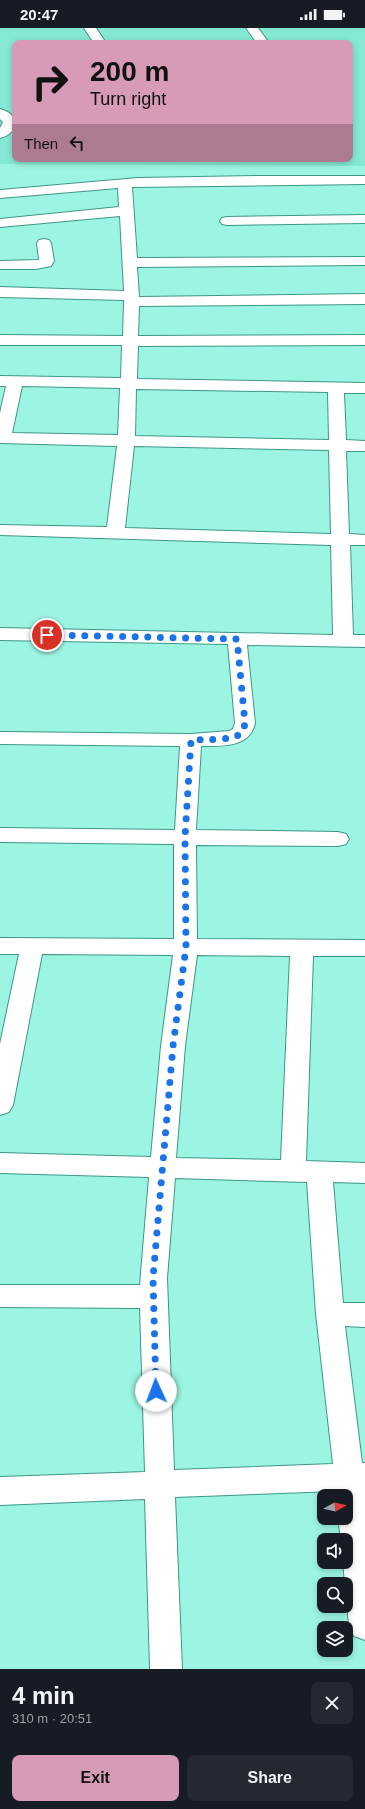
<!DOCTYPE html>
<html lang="en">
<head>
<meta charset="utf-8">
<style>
  body { margin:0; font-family:Helvetica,sans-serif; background:#242831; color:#f1f3f6; height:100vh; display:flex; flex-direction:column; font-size:15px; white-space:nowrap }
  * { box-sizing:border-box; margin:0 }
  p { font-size:13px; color:#9ea1a6 }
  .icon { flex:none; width:22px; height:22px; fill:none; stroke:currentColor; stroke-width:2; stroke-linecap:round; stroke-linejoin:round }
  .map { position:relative; height:1641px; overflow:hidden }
  .drawer { display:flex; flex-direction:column; background:#171b24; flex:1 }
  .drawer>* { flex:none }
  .top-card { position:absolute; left:12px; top:12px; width:341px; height:122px; border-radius:8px; box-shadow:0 2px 6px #0003; background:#d79ab7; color:#111; overflow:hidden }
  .needle { width:26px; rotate:82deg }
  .controls { position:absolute; left:317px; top:1461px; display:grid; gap:8px }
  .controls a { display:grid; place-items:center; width:36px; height:36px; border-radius:8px; background:#171b24; box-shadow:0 2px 6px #0003; font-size:20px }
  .pin { position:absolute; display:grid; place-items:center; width:34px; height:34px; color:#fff; margin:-17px; border:2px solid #fff; border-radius:50%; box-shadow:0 1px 4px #0007 }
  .me { position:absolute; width:44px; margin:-22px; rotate:358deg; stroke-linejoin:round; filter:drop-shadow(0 0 3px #0008) }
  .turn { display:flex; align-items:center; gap:14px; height:84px; padding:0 12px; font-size:18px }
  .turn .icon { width:52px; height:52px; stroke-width:2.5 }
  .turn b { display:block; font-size:28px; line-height:34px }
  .then { display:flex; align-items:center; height:38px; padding:0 12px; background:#0003; gap:8px; font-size:15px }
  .round { display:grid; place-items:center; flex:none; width:42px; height:42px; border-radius:8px; background:#242831 }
  .headline { display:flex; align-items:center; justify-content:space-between; height:68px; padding:0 12px }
  h1 { font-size:24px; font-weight:600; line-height:30px }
  .primary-button { display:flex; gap:8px; margin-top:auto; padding:8px 12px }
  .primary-button a { flex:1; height:46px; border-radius:8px; background:#d79ab7; color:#111; font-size:16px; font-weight:600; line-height:46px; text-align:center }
  .primary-button a+a { background:#242831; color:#f1f3f6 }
  .status { display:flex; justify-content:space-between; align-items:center; height:28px; padding:0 20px; background:#171b24; direction:ltr }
  .status svg { height:11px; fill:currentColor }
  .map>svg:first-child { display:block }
  .built { fill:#85e8d3; fill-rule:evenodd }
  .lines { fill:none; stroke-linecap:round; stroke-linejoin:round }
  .minor-casing { stroke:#3c9786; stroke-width:2 }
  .minor { fill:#fff; fill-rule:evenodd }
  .route { stroke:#1a73e8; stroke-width:7; stroke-dasharray:0 12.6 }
</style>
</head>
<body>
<div class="status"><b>20:47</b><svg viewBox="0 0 49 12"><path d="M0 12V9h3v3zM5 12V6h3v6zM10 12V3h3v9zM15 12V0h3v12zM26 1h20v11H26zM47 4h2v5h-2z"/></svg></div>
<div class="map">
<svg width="365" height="1641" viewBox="0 0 365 1641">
  <rect width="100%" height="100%" fill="#9cf5e2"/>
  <path class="built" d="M0,0h365v138l-365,-2zM15,15h335v116h-335z"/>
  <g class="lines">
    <g class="minor-casing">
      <g id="minor">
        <polygon points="84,0 96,0 106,15 94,15"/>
        <polygon points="246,0 258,0 269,15 257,15"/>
        <path d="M0,81c20,5 20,24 0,29v-10l3,-6 -3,-3z"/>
        <path d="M258,148h107v8l-233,3 5,71 228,-1v8l-228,2 2,30 226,-3v10l-226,2 -1,30 227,-1v10l-227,1 -1,33 228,4v10h-21l2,47 19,1v10h-19l3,83 16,1v10h-15l3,90h12v12l-118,-2 8,78c-5,25 -34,23 -54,23l-5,84 142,2 8,2 3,5 -3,5 -8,2 -142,-1 1,94 168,1v16h-52l-7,205 59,2v20l-32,-1 10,121h22v24l-20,-1 17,137h3v177l-11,-4 -5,-11 -6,-63h3v-22h-5l-3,-22h8v-22h-10v-5l-161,6 7,172h-32l-5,-170 -145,6v-28l145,-5 -5,-164 -140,-1v-22h140l9,-108 -149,-4v-20l151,4 10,-111 12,-91 -131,-1 -29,151 -4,7 -9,3v-71l19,-90h-19v-16l174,1v-95l-174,-2v-14l175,2 5,-84 -180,-2v-12l191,2 38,-3 4,-2 2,-6 -7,-79 -228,-4v-12l333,7 -2,-90 -331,-10v-10l107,2 10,-81 -117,-3v-30l6,-27h-6v-10l121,2 1,-33h-122v-10l123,1 1,-34v-2l-124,-3v-10l124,4 -4,-75 -120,11v-8l119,-12 -1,-19 -118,10v-8l138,-12zM22,358l98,2 -2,47 -106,-2zM136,361l192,3 1,48 -194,-4zM134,418l195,4 2,84 -206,-6zM197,927l93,1 -9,204 -105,-2 9,-112zM175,1150l132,4 9,132 17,150 -159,6 -7,-192z"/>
        <polygon points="365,187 365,195 227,197 222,196 220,193 222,190 227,189"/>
        <polygon points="44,211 49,212 51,215 54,233 51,238 36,241 0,241 0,233 39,232 37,215 39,212"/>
      </g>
    </g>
    <use href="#minor" class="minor"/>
  </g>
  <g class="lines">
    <path class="route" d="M47,607l190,4 8,84c-1,4 -1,9 -5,11 -9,7 -37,5 -49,6l-6,97 1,110 -13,99 -20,232 3,113"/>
  </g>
</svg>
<div class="controls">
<a><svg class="needle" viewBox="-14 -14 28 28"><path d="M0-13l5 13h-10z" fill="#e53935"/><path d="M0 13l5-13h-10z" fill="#9ea1a6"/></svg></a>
<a><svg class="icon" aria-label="sound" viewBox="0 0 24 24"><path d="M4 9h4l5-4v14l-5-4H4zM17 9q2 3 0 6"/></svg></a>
<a><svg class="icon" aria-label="search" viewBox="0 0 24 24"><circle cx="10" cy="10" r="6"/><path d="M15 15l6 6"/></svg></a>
<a><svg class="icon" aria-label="layers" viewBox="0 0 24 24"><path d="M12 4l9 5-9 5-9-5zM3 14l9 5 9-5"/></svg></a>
</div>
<div class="pin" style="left:47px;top:607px;background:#d93025"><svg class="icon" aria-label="arrive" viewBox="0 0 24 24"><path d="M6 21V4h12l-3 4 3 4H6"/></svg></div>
<svg class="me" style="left:156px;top:1363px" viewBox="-20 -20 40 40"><circle r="19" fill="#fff"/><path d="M0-13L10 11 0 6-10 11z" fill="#1a73e8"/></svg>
<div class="top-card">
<div class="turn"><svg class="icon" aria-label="right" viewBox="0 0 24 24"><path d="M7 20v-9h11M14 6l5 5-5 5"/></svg><div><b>200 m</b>Turn right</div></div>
<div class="then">Then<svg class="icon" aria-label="left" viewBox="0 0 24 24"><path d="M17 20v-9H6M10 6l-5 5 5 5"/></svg></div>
</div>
</div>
<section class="drawer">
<div class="headline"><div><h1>4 min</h1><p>310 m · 20:51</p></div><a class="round"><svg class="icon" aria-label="close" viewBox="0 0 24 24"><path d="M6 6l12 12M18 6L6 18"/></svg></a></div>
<div class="primary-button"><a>Exit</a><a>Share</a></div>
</section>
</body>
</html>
